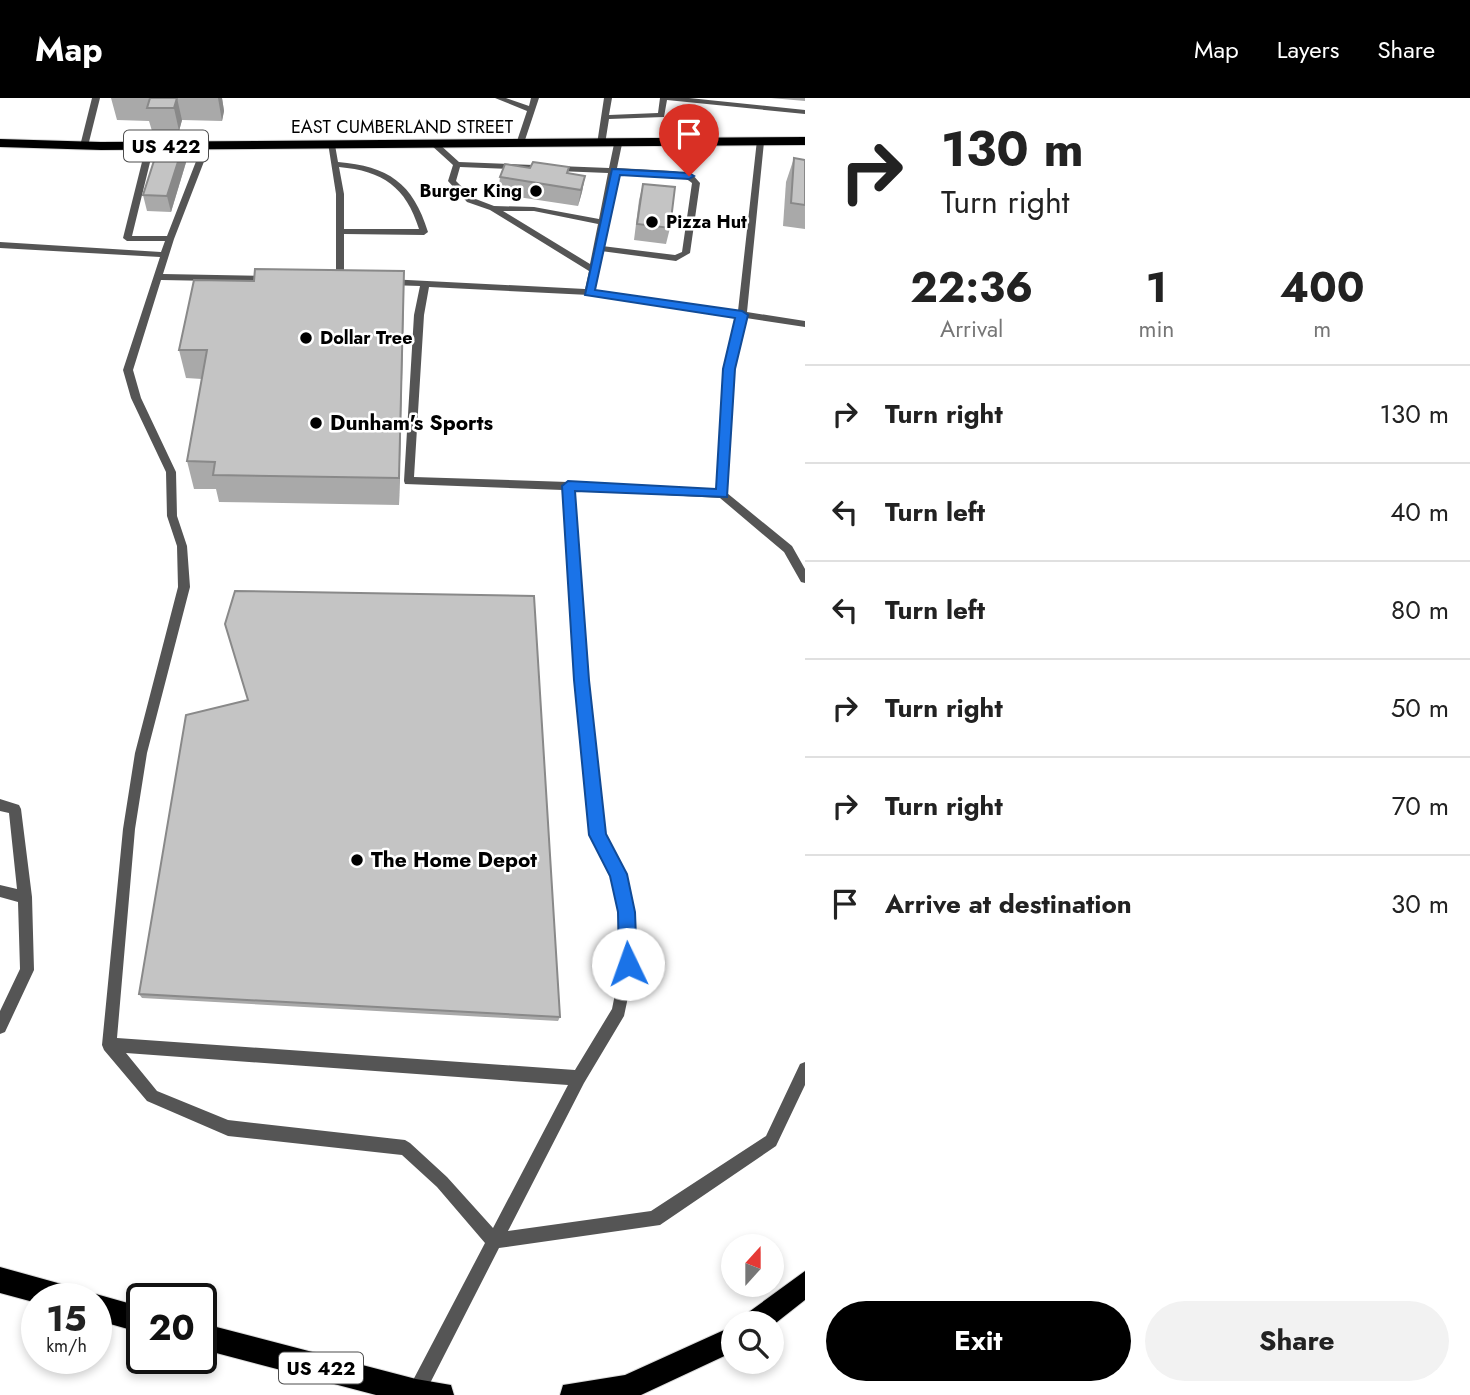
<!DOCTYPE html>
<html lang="en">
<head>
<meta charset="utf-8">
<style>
  body { margin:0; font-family:Jost,sans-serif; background:#f2f2f2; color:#222; height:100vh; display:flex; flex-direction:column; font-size:26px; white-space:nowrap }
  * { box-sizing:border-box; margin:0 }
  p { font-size:23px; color:#767676 }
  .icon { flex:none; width:38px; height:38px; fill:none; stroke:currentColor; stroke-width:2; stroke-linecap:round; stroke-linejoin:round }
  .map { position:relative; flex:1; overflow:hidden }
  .sheet { display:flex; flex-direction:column; background:#fff; width:665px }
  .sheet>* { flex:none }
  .banner { background:#fff; color:#222; overflow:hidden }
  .needle { width:46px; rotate:21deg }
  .fabs { position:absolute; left:721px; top:1136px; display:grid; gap:14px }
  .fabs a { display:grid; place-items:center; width:63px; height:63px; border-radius:50%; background:#fff; box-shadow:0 4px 10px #0003; font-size:35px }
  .speed { position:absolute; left:21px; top:1185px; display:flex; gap:14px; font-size:35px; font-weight:700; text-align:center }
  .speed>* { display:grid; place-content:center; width:91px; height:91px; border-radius:50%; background:#fff; box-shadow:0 4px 10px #0003; line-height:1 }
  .speed small { font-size:18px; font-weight:400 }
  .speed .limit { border:4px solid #111; border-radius:10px; background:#fff; color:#111 }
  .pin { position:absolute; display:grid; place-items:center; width:60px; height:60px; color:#fff; margin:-72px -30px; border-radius:50% 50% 50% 0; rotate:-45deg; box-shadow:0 0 7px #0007 }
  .pin .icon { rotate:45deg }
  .me { position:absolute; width:77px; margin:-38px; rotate:357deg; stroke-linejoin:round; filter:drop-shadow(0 0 5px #0008) }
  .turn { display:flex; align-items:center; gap:24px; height:147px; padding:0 21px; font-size:32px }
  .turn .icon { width:91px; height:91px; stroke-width:2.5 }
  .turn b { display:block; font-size:49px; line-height:60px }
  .eta { display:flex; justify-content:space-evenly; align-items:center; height:119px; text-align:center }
  .eta b { font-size:42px; font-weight:700; line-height:49px }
  .action { display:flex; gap:14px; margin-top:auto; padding:14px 21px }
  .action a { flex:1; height:80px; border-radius:42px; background:#000; color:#fff; font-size:28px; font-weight:700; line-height:80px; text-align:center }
  .action a+a { background:#f2f2f2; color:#222 }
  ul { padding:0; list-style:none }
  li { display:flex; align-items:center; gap:21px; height:98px; padding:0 21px; border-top:2px solid #e0e0e0 }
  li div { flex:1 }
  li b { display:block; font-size:26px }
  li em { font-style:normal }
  header { display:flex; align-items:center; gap:42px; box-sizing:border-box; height:98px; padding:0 35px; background:#000; color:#fff }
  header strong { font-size:33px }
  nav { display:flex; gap:38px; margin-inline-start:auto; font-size:24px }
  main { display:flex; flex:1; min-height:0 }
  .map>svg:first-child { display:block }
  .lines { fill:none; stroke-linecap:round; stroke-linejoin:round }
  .trunk-casing { stroke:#dbdbdb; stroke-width:2 }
  .service { fill:#555; fill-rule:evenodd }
  .trunk { fill:#000; fill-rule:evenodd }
  .wall { fill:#a9a9a9 }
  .shaded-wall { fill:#898989 }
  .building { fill:#c4c4c4; stroke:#898989; stroke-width:2 }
  .route { fill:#1a73e8; stroke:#114b97; stroke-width:2 }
  .poi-dot { fill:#000; stroke:#fff; stroke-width:2.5 }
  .labels { text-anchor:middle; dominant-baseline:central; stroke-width:5; stroke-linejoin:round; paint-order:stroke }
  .far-street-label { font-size:18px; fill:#000; stroke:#fff }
  .far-poi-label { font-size:18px; font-weight:bold; fill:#000; stroke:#fff; text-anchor:start }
  .shield { fill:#fff; stroke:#4c4c4c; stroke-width:2 }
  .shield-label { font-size:19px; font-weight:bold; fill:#000 }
  .poi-label { font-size:21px; font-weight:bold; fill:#000; stroke:#fff; text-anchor:start }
</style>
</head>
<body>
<header>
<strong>Map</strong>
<nav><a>Map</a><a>Layers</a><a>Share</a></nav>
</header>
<main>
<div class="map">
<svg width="805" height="1297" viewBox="0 0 805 1297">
  <rect width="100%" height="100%" fill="#fff"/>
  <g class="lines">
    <g class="trunk-casing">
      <g id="trunk">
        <polygon points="805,39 805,47 101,52 0,49 0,41 101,44"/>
        <polygon points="0,1169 65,1187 74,1191 78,1200 37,1200 37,1205 0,1195"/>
        <polygon points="805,1173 805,1202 772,1228 772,1225 742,1225 746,1216"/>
        <polygon points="96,1196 142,1209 142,1235 96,1222 96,1200 87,1200"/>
        <polygon points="201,1225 416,1281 451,1287 454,1297 376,1297 201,1251"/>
        <polygon points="733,1228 733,1254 641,1297 560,1297 563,1287 625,1277"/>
      </g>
    </g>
    <g class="service">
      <polygon points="92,0 100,0 88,48 84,50 80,48"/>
      <polygon points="495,0 506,0 529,8 531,0 539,0 523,48 516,46 527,13"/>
      <polygon points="604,0 612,0 609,17 658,15 660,0 689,0 805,12 805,16 667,2 664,19 609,21 605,46 601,48 597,46"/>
      <path d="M757,42l7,2 -17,170 58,9v6l-59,-9 -12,51 -7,124 65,53 13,23v14l-4,-1 -17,-30 -64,-54 -147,-8 15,190 15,154 22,41 8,37 2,52 -11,52 -40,67 -76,148 143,-20 115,-75 34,-72 5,-2v23l-29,61 -116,79 -161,23 -75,147h-15l-2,-3 3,-6 75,-143 -48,-56 -35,-32 -174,-19 -81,-35 -43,-51 -2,-5 21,-216 12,-76 43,-166 -1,-41 -10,-30 -1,-44 -35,-74 -8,-28 37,-113 -160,-9v-6l161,10 4,-11h-38l-4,-3 23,-92 4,-2 4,2 -22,90h35l35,-90 4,-2 4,2 -36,93 -11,35 107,2 4,3 -4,3 -109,-2 -28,90 8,28 35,74 1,44 10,30 3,41 -43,166 -12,76 -18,209 458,32 37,-61 9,-45 -2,-52 -7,-36 -21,-41 -15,-155 -13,-190 -158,-6 -1,-3 10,-166 6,-29 -32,-1 -4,-3 4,-3 197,10 4,-18 -99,-61 -23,-8 -19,-21 5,-16 -22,-20 7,-2 21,19 150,6 5,-24 4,-2 4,2 -5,24 56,3 19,3 8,9 -10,70 -14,8 -75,-10 -7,39 144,21zM460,69l148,6 -9,46 -65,-12 -40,-1 -21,-8 -17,-17zM616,75c19,1 63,-3 76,10l-10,69 -7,3 -73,-9zM503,113h31l64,13 -8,40zM429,189l160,8 148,22 -13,52 -7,121 -149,-8 -154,-5 10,-162zM126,955l442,32 -75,143 -46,-51 -37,-34 -5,-3 -177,-20 -71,-29z"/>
      <path d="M328,45l7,2 3,17c50,4 75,21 90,70l-4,3 -80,-1v43l5,3 -4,3 -9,-3v-86zM339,69c44,4 67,20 80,62h-75v-35z"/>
      <polygon points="0,701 19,707 21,711 32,799 34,872 5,934 0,936 0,913 20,871 18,804 0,799 0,787 17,791 9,715 0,713"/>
    </g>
    <use href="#trunk" class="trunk"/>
  </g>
  <g class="wall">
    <polygon points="111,0 222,0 224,13 222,23 182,22 179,33 152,33 149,23 117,22"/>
    <polygon points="771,0 805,0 805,3"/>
    <polygon points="794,60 805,62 805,131 783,128 786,84"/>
    <polygon points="187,61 171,114 147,113 143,97"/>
    <polygon points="569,69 568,76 585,78 582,94 578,108 498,96 500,79"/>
    <polygon points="643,86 670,130 666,146 634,142 639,102"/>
    <polygon points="404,173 399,407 219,404 216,391 194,391 187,363 202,281 186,280 179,252 254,183"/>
    <polygon points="139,896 560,919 558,923 142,900"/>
  </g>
  <g class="shaded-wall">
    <polygon points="177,0 182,22 179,33 174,10"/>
    <polygon points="218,0 222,0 224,13 222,23"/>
    <polygon points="184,45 187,61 171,114 167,98"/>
    <polygon points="585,78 582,94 578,108 581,92"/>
    <polygon points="404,173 404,202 399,407 399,380"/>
  </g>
  <g class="building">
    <polygon points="150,0 177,0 174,10 147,10"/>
    <polygon points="160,44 184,45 167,98 143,97"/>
    <polygon points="794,60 805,62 805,107 791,105"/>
    <polygon points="533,64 569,69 567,75 585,78 581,92 500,79 505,66 530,70"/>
    <polygon points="643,86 675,89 670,130 637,126"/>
    <polygon points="255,171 404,173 399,380 213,377 215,364 187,363 207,252 179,252 194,182 254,183"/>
    <polygon points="235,493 534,498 560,919 139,896 186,617 248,602 225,526"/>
  </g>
  <polygon class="route" points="612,71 689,75 694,78 689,81 620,77 595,192 742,213 748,217 735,271 727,399 575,393 589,582 606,736 627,776 635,814 637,866 635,873 628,875 622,873 619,866 618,814 610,778 589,737 574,582 562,388 568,383 716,391 723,271 735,220 585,197"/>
  <g class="poi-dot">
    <circle cx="536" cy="93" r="7"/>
    <circle cx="652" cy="124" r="7"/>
    <circle cx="306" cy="240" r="7"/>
    <circle cx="316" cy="325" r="7"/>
    <circle cx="357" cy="762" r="7"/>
  </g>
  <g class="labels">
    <g class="far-street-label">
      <text x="402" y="29">EAST CUMBERLAND STREET</text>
    </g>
    <g class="far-poi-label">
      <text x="522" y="93" text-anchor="end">Burger King</text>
      <text x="666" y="124">Pizza Hut</text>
      <text x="320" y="240">Dollar Tree</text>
    </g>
    <g class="shield">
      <rect x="124" y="32.5" width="84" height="31" rx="5"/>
      <rect x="279" y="1254.5" width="84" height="31" rx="5"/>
    </g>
    <g class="shield-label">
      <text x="166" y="48">US 422</text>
      <text x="321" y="1270">US 422</text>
    </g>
    <g class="poi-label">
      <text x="330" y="325">Dunham's Sports</text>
      <text x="371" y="762">The Home Depot</text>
    </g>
  </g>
</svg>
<div class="fabs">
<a><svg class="needle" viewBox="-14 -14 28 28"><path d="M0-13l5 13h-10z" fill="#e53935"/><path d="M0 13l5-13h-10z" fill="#767676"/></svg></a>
<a><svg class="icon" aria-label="search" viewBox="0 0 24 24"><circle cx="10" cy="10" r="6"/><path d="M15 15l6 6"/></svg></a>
</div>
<div class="speed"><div>15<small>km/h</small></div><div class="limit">20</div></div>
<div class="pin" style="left:689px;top:78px;background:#d93025"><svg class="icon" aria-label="arrive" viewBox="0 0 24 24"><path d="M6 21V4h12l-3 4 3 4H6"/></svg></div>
<svg class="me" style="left:628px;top:866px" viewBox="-20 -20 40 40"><circle r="19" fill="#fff"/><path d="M0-13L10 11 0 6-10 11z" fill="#1a73e8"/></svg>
</div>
<section class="sheet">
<div class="banner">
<div class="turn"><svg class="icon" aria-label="right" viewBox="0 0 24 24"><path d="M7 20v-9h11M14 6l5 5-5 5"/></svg><div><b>130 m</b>Turn right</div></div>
</div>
<div class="eta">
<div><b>22:36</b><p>Arrival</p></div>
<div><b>1</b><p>min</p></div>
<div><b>400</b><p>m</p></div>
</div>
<ul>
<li><svg class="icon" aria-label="right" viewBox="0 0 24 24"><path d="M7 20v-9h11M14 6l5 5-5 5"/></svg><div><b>Turn right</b></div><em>130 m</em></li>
<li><svg class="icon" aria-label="left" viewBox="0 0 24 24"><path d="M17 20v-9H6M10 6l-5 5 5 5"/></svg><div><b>Turn left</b></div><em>40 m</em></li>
<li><svg class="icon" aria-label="left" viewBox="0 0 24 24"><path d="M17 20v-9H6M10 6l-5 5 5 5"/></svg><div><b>Turn left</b></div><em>80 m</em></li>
<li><svg class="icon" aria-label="right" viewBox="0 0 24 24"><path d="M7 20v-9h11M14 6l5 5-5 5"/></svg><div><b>Turn right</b></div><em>50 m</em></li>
<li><svg class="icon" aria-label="right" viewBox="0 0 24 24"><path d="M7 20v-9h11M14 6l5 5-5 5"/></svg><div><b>Turn right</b></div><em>70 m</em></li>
<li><svg class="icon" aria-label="arrive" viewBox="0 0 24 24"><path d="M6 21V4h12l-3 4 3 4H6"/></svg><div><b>Arrive at destination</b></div><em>30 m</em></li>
</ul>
<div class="action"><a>Exit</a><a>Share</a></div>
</section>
</main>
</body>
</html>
